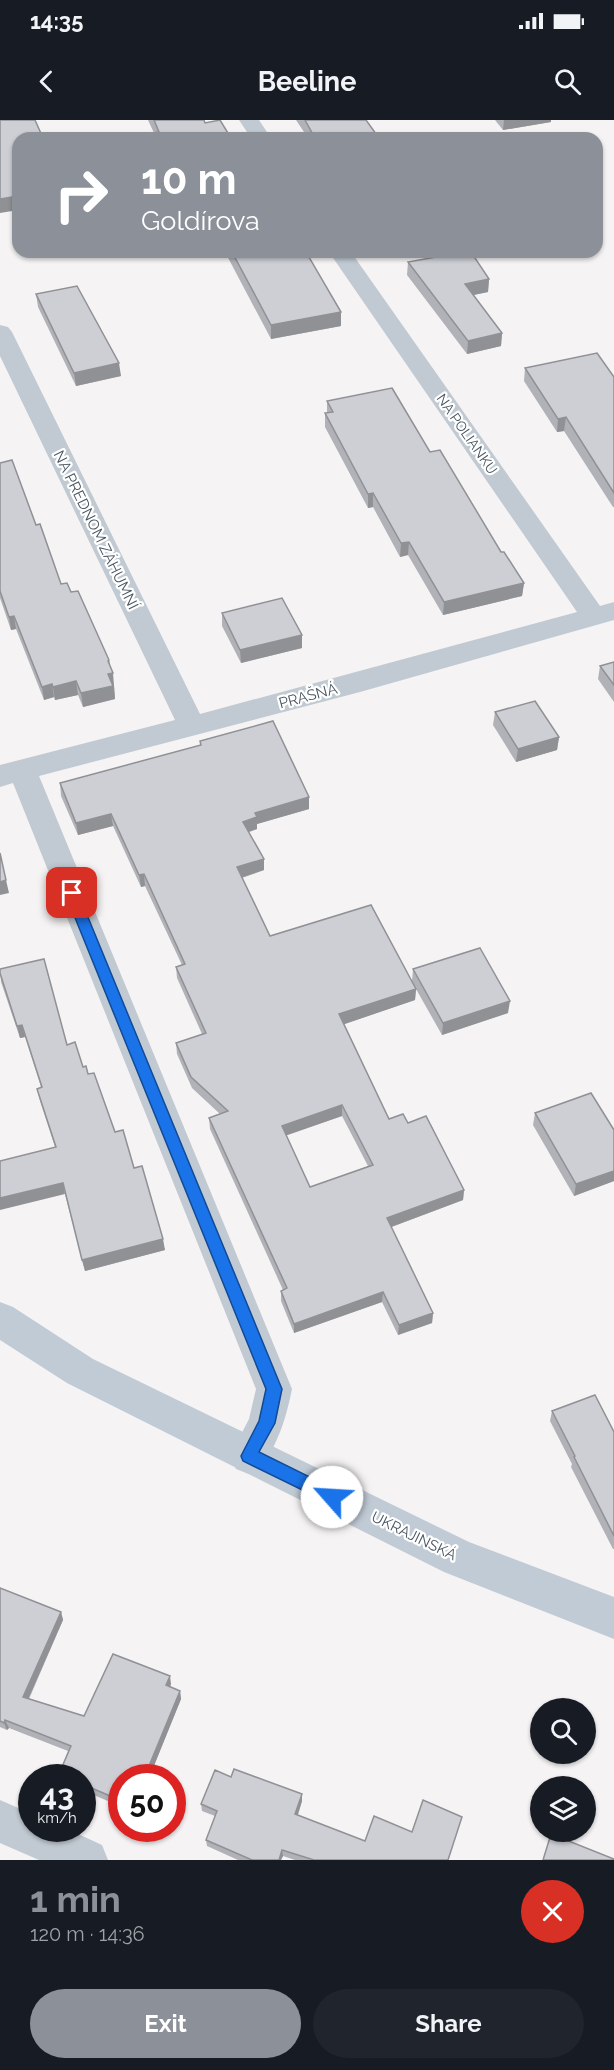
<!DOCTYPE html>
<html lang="en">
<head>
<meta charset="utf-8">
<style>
  body { margin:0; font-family:Raleway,sans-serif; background:#20242c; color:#f1f3f6; height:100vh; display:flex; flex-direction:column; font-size:22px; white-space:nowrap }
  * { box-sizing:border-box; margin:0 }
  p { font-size:20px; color:#9ea1a6 }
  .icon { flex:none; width:33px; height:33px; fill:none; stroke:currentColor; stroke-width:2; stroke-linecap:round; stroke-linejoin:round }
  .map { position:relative; height:1740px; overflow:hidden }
  .details { display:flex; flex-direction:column; background:#171b24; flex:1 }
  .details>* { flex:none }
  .hud { position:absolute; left:12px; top:12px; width:591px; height:126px; border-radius:18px; box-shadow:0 2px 4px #0004; background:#8c9099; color:#fff; overflow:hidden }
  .fabs { position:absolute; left:530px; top:1578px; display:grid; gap:12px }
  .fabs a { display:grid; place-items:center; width:66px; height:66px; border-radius:50%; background:#171b24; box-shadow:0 2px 4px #0004; font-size:30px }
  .speed { position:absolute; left:18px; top:1644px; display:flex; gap:12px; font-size:30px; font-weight:700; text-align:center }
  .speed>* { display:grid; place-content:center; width:78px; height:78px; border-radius:50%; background:#171b24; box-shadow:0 2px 4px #0004; line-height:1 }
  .speed small { font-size:15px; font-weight:400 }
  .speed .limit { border:9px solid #d22; background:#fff; color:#111 }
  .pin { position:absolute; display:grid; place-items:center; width:51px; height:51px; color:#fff; margin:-26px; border-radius:12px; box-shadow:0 3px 9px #0006 }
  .me { position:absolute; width:66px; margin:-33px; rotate:296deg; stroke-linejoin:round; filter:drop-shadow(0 0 4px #0008) }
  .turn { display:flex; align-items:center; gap:21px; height:126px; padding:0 30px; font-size:27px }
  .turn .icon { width:78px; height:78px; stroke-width:2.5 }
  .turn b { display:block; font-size:42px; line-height:51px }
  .round { display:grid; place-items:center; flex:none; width:63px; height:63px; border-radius:32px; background:#20242c }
  .headline { display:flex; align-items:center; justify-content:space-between; height:102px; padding:0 30px }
  h1 { font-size:36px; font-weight:700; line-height:45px; color:#8c9099 }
  .cta { display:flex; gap:12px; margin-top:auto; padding:12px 30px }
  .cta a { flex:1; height:69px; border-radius:36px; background:#8c9099; color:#fff; font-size:24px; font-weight:700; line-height:69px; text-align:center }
  .cta a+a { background:#20242c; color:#f1f3f6 }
  .status { display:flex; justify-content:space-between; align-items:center; height:42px; padding:0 30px; background:#171b24; direction:ltr }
  .status svg { height:16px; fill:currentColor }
  header { display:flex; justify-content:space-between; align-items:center; height:78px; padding:0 30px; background:#171b24; font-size:27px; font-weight:700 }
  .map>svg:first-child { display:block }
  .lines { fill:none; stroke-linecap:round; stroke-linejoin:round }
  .minor { fill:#c1cad2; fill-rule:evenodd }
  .secondary { fill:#c1cbd6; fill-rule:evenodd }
  .wall { fill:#b0b2b7; fill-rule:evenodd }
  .shaded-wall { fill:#909195 }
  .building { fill:#cdcfd5; stroke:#909195; stroke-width:1.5; fill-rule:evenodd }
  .route { fill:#1a73e8; stroke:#114b97; stroke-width:1.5 }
  .labels { text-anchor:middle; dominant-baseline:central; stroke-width:4.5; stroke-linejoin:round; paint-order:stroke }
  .far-street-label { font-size:14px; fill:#4a5661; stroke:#fff }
  .street-label { font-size:15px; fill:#4a5661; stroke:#fff }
</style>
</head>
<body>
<div class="status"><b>14:35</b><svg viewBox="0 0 49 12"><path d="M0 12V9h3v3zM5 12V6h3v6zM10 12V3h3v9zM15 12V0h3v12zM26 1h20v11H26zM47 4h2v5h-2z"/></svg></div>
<header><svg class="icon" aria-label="back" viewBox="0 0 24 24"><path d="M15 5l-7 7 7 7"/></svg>Beeline<svg class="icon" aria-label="search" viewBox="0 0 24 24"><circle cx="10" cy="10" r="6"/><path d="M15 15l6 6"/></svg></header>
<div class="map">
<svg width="614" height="1740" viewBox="0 0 614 1740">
  <rect width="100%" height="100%" fill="#f5f3f3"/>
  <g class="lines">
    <g class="minor">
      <polygon points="239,0 259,0 271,18 251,18"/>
      <path d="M329,132h22l249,354 14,-4v18l-254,72 -321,84 253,613c-7,34 -13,49 -30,80l-13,5 -13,-5 -6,-13 19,-37 7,-30 -243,-606 -13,4v-22l175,-45 -175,-364v-31l8,2 4,5 188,382 377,-102z"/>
      <polygon points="0,1680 32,1694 32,1708 65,1708 102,1725 108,1740 39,1740 0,1723"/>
    </g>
    <polygon class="secondary" points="0,1182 13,1187 93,1239 469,1422 614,1477 614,1519 444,1452 67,1263 0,1220"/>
  </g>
  <g class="wall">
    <polygon points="148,0 204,0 205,3 154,13"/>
    <polygon points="296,0 366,0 379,18 308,18"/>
    <polygon points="495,0 551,0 551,2 503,10"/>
    <polygon points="225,132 306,132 341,206 271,219"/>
    <polygon points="408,142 489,159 488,172 473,175 502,213 501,226 467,234 407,155"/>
    <polygon points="36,174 121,256 76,266 38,187"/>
    <polygon points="525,248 614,257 614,387 613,387 564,311 557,312 524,261"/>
    <polygon points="327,281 430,332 524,463 522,476 443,495 408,435 400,437 373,387 368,388 325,307 325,293 327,293"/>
    <polygon points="0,343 36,405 61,464 71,472 109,540 114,566 115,579 83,587 78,575 55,580 54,577 44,580 16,509 11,510 0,478"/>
    <polygon points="222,493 302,515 302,528 241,543 222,506"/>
    <polygon points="614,542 614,582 598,559 600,546"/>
    <polygon points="495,592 559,617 557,630 516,642 493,605"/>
    <path d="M200,621l109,56v12l-52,15v5l-8,3 15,38 -22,8 28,58 142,45 1,-12 95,44 -66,22 -26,-46 -1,11 -71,24 45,95 19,4 56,67 -1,10 -72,27 42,86 -1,10 -34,12 -16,-33 -88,31 -13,-32v-10l2,-1 -73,-161 -1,-11 11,-4 -28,-26 -15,-34 -1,-11 26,-9 -25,-56 -1,-11 6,-2 -37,-79 -4,1 -28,-61 -35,9 -17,-39 -1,-13 140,-37zM342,996l26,50 -58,21 -24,-52z"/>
    <polygon points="0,849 67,925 88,954 115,1012 134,1048 165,1130 85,1151 65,1074 55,1027 40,981 37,969 41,967 25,917 20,918 1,862"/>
    <polygon points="535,993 614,1010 614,1061 574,1076 533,1005"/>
    <polygon points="552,1291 614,1312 614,1429 613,1429 571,1347 572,1344 550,1301"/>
    <polygon points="0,1468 61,1492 63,1500 29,1579 84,1596 171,1564 170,1567 180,1571 181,1579 149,1658 122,1658 122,1687 82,1670 82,1658 60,1658 59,1654 68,1631 9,1608 7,1610 0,1607"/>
    <polygon points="231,1657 302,1681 298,1695 365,1721 448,1740 295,1740 283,1736 281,1740 238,1740 207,1726 206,1720 215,1696 202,1691 201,1684"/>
  </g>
  <g class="shaded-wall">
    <polygon points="504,0 551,0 551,2 503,10"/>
    <polygon points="18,76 18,90 0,93 0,79"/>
    <polygon points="489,159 488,172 464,177 465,164"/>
    <polygon points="341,192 341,206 271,219 271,205"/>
    <polygon points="502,213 501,226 467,234 468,221"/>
    <polygon points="119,243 121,256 76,266 74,253"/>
    <polygon points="566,297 564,311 557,312 558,299"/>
    <polygon points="373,373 373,387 368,388 368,374"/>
    <polygon points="409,422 408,435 400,437 401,423"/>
    <polygon points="524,463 522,476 443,495 444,482"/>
    <polygon points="14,496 16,509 11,510 9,497"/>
    <polygon points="302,515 302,528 241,543 240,530"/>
    <polygon points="109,540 111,553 113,553 115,579 83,587 81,573 108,541"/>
    <polygon points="76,561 78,575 55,580 53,567"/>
    <polygon points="52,564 54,577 44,580 42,567"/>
    <polygon points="559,617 557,630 516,642 518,629"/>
    <polygon points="309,677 309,689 257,704 257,709 243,714 243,702 255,693"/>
    <polygon points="111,694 113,706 78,715 76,703"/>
    <polygon points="264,739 264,750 237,759 237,747"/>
    <polygon points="144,754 145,766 141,767 139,755"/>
    <polygon points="6,760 9,773 0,775 0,762"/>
    <polygon points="416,869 415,880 339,906 339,894"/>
    <polygon points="510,881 508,893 442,915 443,903"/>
    <polygon points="22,905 25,917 20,918 17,906"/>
    <polygon points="342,985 342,996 282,1017 282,1006"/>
    <polygon points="614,1051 614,1061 574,1076 576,1064"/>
    <polygon points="63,1063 65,1074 0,1090 0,1078"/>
    <polygon points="464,1070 463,1080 386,1109 387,1098"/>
    <polygon points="163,1119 165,1130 85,1151 82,1140"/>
    <polygon points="383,1172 382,1182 294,1213 294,1204"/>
    <polygon points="433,1193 432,1203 398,1215 399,1205"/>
    <polygon points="61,1492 63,1500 26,1584 23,1577"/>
    <polygon points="170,1556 171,1564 167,1573 166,1565"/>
    <polygon points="180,1571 181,1579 149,1658 144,1658"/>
    <polygon points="5,1600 9,1608 7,1610 4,1603"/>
    <polygon points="302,1674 302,1681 296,1700 295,1694"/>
    <polygon points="282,1730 283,1736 281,1740 279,1740"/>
  </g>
  <g class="building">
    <polygon points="0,0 35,0 43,18 18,18 18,76 0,79"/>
    <polygon points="154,0 204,0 205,3 220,0 231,18 123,18 159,12"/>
    <polygon points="305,0 366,0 379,18 315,18"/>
    <polygon points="232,132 306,132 341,192 271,205"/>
    <polygon points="464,132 471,132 489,159 465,164 502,213 468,221 408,142"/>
    <polygon points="77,166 119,243 74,253 36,174"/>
    <polygon points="597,233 614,257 614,373 566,297 558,299 525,248"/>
    <polygon points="392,268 430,332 440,330 501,432 504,432 524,463 444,482 409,422 401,423 373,373 368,374 325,293 333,292 327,281"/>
    <polygon points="12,340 36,405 40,404 61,464 67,463 71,472 78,471 109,540 108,541 113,553 108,554 113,566 81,573 76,561 53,567 52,564 42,567 14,496 9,497 0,471 0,343"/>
    <polygon points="282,478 302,515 240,530 222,493"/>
    <polygon points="614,542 614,565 600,546"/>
    <polygon points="535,581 559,617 518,629 495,592"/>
    <path d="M273,601l36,76 -54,16 2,4 -14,5 21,37 -27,8 33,69 101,-31 45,84 -77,25 50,105 14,-5 5,9 18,-7 38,74 -77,28 46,95 -34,12 -16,-33 -89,32 -13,-33 6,-3 -78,-170 19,-7 -37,-34 -15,-34 30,-10 -30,-66 9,-3 -41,-90 -5,1 -28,-61 -35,9 -16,-40 141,-38 -1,-4zM342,985l31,60 -63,22 -28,-61z"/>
    <polygon points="0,733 6,760 0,762"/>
    <polygon points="480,828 510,881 443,903 413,849"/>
    <polygon points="44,839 67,925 75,922 83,947 86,946 88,954 94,953 115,1012 123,1010 134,1048 142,1046 163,1119 82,1140 63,1063 0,1078 0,1041 56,1027 37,969 42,967 22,905 17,906 0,853 0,849"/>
    <polygon points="591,973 614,1010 614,1051 576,1064 535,993"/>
    <polygon points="595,1275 614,1312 614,1416 574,1337 575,1336 552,1291"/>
    <polygon points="0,1468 61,1492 23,1577 84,1596 113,1534 170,1556 166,1565 180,1571 144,1658 122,1658 122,1681 82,1664 82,1658 67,1658 59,1654 71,1626 5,1600 4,1603 0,1601"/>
    <polygon points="234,1649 302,1674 295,1694 365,1721 374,1696 412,1712 423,1680 462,1697 448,1740 314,1740 282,1730 279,1740 252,1740 206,1720 217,1691 201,1684 215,1650 231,1657"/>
    <polygon points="551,1714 614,1739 614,1740 543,1740"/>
  </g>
  <polygon class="route" points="72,768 78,773 282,1269 275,1303 259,1332 338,1371 341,1377 338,1382 332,1384 327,1382 243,1341 241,1336 259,1301 266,1269 65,773"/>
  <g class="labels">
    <g class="far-street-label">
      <text transform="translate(467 314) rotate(55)">NA POLIANKU</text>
    </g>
    <g class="street-label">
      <text transform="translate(96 410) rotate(64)">NA PREDNOM ZÁHUMNÍ</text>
      <text transform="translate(308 576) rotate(-15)">PRAŠNÁ</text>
      <text transform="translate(414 1416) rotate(26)">UKRAJINSKÁ</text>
    </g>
  </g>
</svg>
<div class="fabs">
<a><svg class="icon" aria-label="search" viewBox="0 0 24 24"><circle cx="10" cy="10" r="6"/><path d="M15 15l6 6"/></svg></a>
<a><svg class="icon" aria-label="layers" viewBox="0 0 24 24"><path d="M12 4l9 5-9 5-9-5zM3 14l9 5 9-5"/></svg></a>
</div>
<div class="speed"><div>43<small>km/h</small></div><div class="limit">50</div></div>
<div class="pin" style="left:72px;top:773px;background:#d93025"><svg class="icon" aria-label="arrive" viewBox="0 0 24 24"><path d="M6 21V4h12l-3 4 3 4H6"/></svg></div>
<svg class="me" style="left:332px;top:1377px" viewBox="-20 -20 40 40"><circle r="19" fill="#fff"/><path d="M0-13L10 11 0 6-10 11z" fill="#1a73e8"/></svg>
<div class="hud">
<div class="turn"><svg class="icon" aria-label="right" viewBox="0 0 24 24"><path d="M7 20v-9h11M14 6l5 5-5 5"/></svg><div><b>10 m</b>Goldírova</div></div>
</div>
</div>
<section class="details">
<div class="headline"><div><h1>1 min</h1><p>120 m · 14:36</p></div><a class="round" style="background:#d93025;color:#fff"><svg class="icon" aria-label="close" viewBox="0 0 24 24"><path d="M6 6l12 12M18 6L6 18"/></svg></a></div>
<div class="cta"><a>Exit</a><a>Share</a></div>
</section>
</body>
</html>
